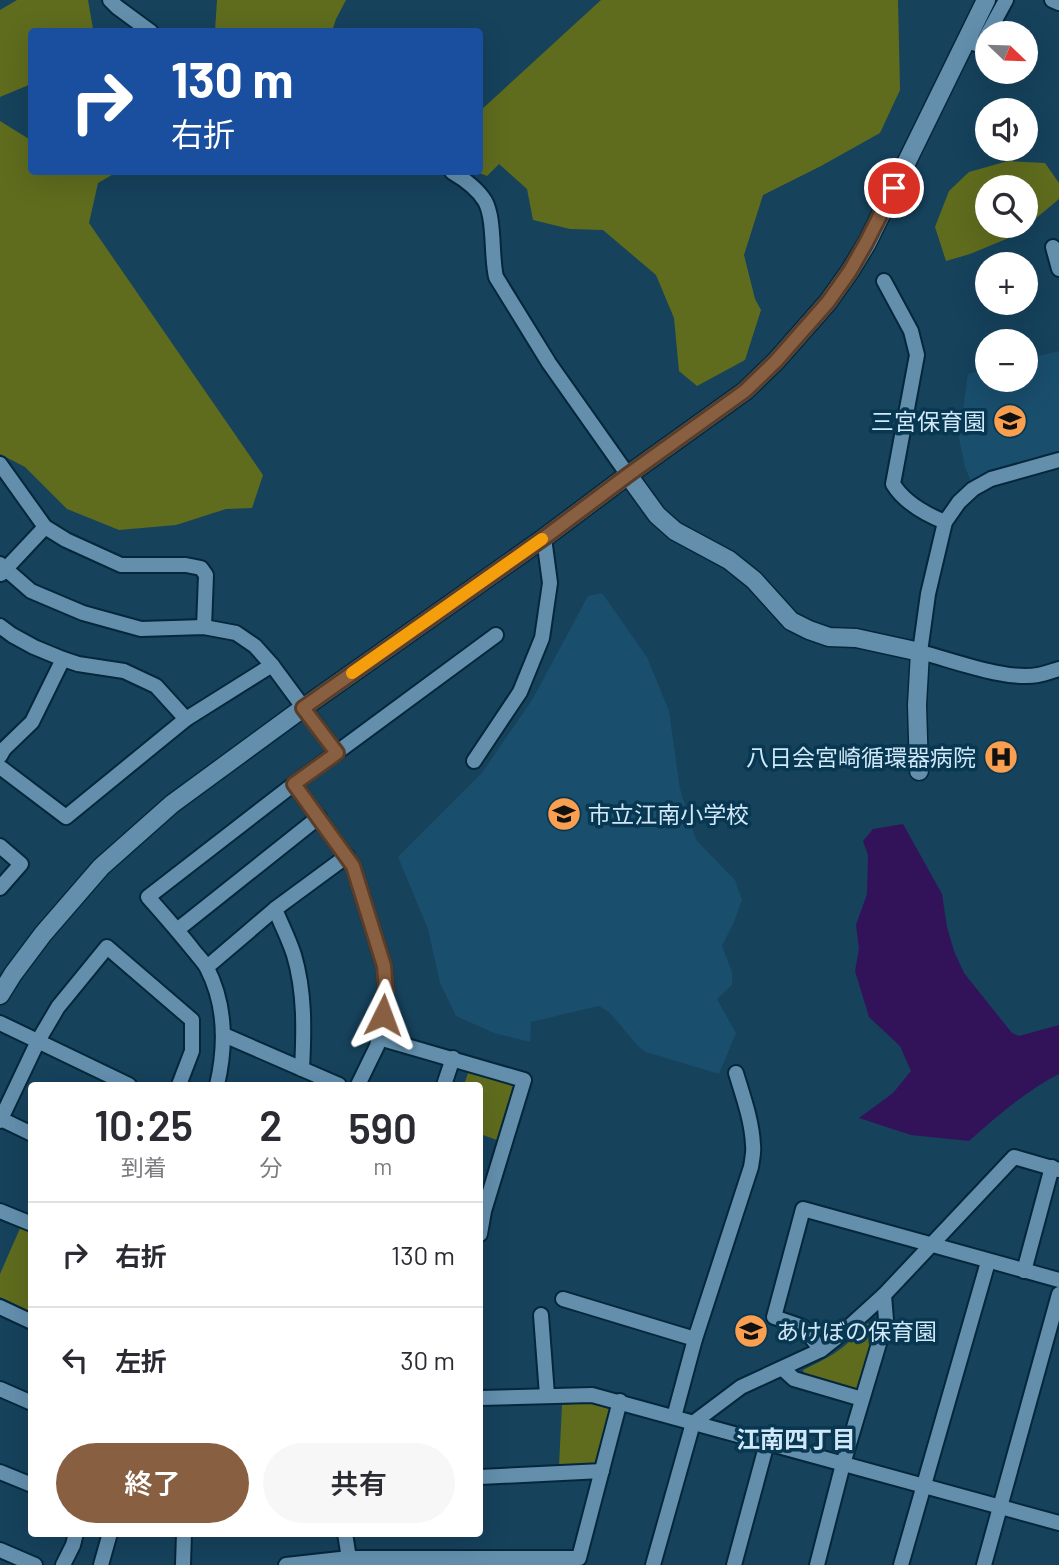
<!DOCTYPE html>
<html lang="ja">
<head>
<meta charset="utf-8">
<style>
  body { margin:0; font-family:Barlow,"Noto Sans JP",sans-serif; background:#f7f7f7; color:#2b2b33; height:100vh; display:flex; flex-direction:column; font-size:26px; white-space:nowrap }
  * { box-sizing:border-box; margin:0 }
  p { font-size:23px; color:#7c7c81 }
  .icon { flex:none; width:38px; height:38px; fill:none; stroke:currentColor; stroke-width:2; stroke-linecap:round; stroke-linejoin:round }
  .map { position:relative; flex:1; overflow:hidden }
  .drawer { position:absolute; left:28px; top:1082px; width:455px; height:455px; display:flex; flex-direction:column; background:#fff; border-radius:7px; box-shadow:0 7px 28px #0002 }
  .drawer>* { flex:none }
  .top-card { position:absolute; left:28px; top:28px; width:455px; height:147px; border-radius:7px; box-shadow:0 7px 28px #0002; background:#1a4fa0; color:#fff; overflow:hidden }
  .needle { width:46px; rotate:113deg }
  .controls { position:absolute; left:975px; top:21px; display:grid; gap:14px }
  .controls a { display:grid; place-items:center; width:63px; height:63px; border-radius:50%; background:#fff; box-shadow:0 7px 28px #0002; font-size:35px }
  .pin { position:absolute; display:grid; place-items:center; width:60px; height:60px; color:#fff; margin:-30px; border:4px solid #fff; border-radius:50%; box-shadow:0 2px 7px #0007 }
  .me { position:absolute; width:77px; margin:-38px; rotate:3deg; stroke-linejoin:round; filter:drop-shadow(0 0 5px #0008) }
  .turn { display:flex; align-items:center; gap:24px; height:147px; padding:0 28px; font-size:32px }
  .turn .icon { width:91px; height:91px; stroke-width:2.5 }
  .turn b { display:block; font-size:49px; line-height:60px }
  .eta { display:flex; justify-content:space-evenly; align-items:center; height:119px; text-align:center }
  .eta b { font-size:42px; font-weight:600; line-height:49px }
  .action { display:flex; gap:14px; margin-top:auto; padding:14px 28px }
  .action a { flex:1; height:80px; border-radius:42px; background:#885f40; color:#fff; font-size:28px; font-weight:600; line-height:80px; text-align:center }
  .action a+a { background:#f7f7f7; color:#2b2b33 }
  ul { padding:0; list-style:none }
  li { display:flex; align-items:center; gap:21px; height:105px; padding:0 28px; border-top:2px solid #e1e1e2 }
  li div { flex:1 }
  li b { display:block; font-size:26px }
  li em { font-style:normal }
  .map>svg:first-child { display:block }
  .built { fill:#194e6d }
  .green { fill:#5f6c1e; fill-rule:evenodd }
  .water { fill:#321359 }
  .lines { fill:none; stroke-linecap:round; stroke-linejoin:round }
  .street-casing { stroke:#05273b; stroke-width:18 }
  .secondary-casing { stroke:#05273b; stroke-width:21 }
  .street { stroke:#638fad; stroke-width:14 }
  .secondary { stroke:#638fad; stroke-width:18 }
  .route-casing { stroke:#583e2a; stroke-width:18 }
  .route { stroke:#885f40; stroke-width:12 }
  .slow { stroke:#f59e0b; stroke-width:12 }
  .labels { text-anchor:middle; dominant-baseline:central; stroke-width:7; stroke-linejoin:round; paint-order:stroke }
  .poi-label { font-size:23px; fill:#d1e8f8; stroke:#083751; text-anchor:end }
  .neighbourhood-label { font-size:24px; font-weight:bold; fill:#d1e8f8; stroke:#083751 }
</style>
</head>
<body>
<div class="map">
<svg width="1059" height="1565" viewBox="0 0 1059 1565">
  <rect width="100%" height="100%" fill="#16425c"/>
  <g class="built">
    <polygon points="1059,351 1059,456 972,484 965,467 959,439 968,374 987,369 987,380 1026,380 1026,359"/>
    <polygon points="602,593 647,657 669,711 680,789 696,840 735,880 742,900 734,922 722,946 732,972 732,985 717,999 736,1033 719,1074 646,1052 639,1047 609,1012 599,1006 531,1022 530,1042 494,1033 456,1016 440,983 428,929 398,857 481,774 532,700 588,596"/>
  </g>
  <g class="green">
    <polygon points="17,0 88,0 93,29 91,32 32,32 31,84 0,97 0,10"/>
    <polygon points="217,0 346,0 336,19 332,31 215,31"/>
    <polygon points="601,0 898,0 900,90 880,133 821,166 763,195 744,255 755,299 761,310 745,360 697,386 679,371 674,318 656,275 603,230 570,229 533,220 527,189 499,164 487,176 477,172 480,172 480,111"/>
    <polygon points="0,121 29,139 31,138 32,172 117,172 98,183 89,223 263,475 252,508 226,509 176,525 119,530 67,509 25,467 0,454"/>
    <path d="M1008,161l37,2 14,20v16l-43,36 -46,19 -24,7 -11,-34 14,-36 20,-19zM987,187h39v39h-39z"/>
    <polygon points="468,1073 518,1084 500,1139 497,1140 480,1134 480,1085 464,1085"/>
    <polygon points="21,1226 31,1230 31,1312 0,1297 0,1274"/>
    <path d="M865,1323l14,4 -20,66 -53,-14 -3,-9c25,-12 47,-23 62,-47z"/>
    <polygon points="595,1402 611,1410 594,1465 559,1466 562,1405"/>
  </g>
  <path class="water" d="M903,824l39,70 5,33 7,24 10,22 48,60 7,3 40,-11v49c-33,17 -62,42 -90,67l-58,-6 -52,-17 34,-25 18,-22 -11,-25 -31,-29 -14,-46 4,-22 -3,-24 11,-31 1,-39 -5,-14 10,-12z"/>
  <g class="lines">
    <g class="street-casing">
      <g id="street">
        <polyline points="110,0 117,7 151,32"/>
        <polyline points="1052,0 1059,3"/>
        <polyline points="988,33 1006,0"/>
        <polyline points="966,40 981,46 987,35"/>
        <path d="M452,172c12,7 25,16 33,29 10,18 6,55 11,76l53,86 79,112"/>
        <polyline points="1053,247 1059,269"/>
        <path d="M884,281l27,50 6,24 -24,129c11,18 32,30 52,38"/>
        <path d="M1059,460l-68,19 -18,10 -14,13 -14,20 -17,72 -8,58c32,8 86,29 118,23 7,-1 14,-4 21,-6"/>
        <polyline points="0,464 45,527 66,540 121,565 186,565 201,568 206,575 204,627"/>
        <polyline points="0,564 31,591 83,613 141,629 204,627 236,633 255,646 272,665 337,753"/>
        <polyline points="1,574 45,527"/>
        <polyline points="0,626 12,635 34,647 63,659 78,664 124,671 156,686 186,719"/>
        <polyline points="0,756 4,749 32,722 63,659"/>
        <polyline points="474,761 520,692 542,638 550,583 544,538"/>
        <polyline points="0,767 66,817 186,719 272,665"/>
        <polyline points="294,784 353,866 384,966 386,991 379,1038 377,1046 358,1085"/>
        <polyline points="0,846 21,864 0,888"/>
        <path d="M275,909c6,15 14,30 19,46 11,37 10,76 8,114"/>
        <polyline points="177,930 319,817"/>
        <polyline points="207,967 275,909 347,856"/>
        <polyline points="0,1023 129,1085"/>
        <polyline points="224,1035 339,1085"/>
        <polyline points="379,1038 524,1080 484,1211 480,1234"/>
        <path d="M217,1085c9,-39 9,-80 -10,-117 -3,-6 -9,-12 -13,-17 -15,-19 -30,-36 -46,-54l146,-113 202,-149"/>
        <polyline points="444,1085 453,1058"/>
        <polyline points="1,1119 32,1134"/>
        <polyline points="0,1121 38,1041 58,1007 107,947 192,1020 192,1051 179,1085"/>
        <polyline points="0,1211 32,1224"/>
        <polyline points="1024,1271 1052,1167"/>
        <polyline points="563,1299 695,1339"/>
        <polyline points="0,1307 32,1322"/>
        <polyline points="541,1315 547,1395"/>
        <polyline points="821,1350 803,1327 774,1317 803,1209 1059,1280"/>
        <polyline points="783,1369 794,1379 862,1399"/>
        <polyline points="0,1389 32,1403"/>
        <polyline points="480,1398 592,1395 1059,1523"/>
        <path d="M674,1417l21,-78 56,-172c1,-7 3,-15 2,-22 -1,-24 -10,-49 -17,-72"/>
        <polyline points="0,1472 32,1485"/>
        <polyline points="480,1477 602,1471"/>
        <polyline points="345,1533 350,1565"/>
        <polyline points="0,1550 35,1565"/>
        <polyline points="63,1565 73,1545 76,1533"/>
        <polyline points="101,1565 110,1533"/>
        <polyline points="183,1565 184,1533"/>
        <polyline points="286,1565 349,1558 579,1558 620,1401"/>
        <polyline points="653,1565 693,1423 741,1387 821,1350 840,1335 884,1295 1014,1157 1059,1170"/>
        <polyline points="734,1565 767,1443"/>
        <polyline points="817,1565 843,1464 886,1320 884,1295"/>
        <polyline points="901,1565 988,1262"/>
        <polyline points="984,1565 1059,1294"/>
      </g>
    </g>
    <g class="secondary-casing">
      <g id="secondary">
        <polyline points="628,475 657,515 675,531 729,560 754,580 791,621 809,630 829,637 856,638 920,652 917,705 919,771"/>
        <polyline points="0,995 13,974 43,934 101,867 172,804 303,708 544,538 628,475 745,391 776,361 828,302 850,271 867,243 986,0"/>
      </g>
    </g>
    <use href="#street" class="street"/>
    <use href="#secondary" class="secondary"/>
  </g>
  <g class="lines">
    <g class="route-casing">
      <polyline id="route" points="383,1015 386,991 384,966 353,866 294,784 337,753 303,708 544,538 628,475 745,391 776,361 828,302 850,271 866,243 894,188"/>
    </g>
    <use href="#route" class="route"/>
    <polyline class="slow" points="352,673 542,539"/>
  </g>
  <defs>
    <g id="school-disc" transform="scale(1.75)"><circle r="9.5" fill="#fa9f4f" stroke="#083751"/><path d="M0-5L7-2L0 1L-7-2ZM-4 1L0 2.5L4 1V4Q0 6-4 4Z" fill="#111"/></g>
    <g id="hospital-disc" transform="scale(1.75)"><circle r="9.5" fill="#fa9f4f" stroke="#083751"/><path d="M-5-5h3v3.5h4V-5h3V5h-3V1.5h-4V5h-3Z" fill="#111"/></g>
  </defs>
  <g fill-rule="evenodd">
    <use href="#school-disc" x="1010" y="421"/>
    <use href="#hospital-disc" x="1001" y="757"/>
    <use href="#school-disc" x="564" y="814"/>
    <use href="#school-disc" x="751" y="1331"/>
  </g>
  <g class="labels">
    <g class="poi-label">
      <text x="986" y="421">三宮保育園</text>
      <text x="976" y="757">八日会宮崎循環器病院</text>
      <text x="588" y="814" text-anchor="start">市立江南小学校</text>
      <text x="776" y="1331" text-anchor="start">あけぼの保育園</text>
    </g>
    <g class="neighbourhood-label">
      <text x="796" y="1438">江南四丁目</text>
    </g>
  </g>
</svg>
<div class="controls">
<a><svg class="needle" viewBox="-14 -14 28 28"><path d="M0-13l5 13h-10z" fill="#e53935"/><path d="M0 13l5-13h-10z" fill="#7c7c81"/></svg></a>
<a><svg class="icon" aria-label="sound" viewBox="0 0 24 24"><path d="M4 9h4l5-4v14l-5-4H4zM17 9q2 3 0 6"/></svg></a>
<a><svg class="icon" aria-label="search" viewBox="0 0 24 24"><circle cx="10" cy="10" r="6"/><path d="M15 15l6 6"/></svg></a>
<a>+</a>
<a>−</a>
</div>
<div class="pin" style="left:894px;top:188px;background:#d93025"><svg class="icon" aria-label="arrive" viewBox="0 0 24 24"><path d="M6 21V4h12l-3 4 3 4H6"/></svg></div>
<svg class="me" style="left:383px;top:1015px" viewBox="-20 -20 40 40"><path d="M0-17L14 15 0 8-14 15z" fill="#885f40" stroke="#fff" stroke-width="4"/></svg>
<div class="top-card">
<div class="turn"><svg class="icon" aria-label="right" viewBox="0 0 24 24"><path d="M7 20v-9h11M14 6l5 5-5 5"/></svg><div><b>130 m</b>右折</div></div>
</div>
<section class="drawer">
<div class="eta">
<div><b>10:25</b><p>到着</p></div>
<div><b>2</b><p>分</p></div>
<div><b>590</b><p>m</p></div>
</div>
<ul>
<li><svg class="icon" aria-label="right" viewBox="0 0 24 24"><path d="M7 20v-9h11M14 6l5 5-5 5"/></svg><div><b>右折</b></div><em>130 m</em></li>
<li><svg class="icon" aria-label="left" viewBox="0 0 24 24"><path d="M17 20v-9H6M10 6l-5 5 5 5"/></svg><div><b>左折</b></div><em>30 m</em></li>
</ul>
<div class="action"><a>終了</a><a>共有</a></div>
</section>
</div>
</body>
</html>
